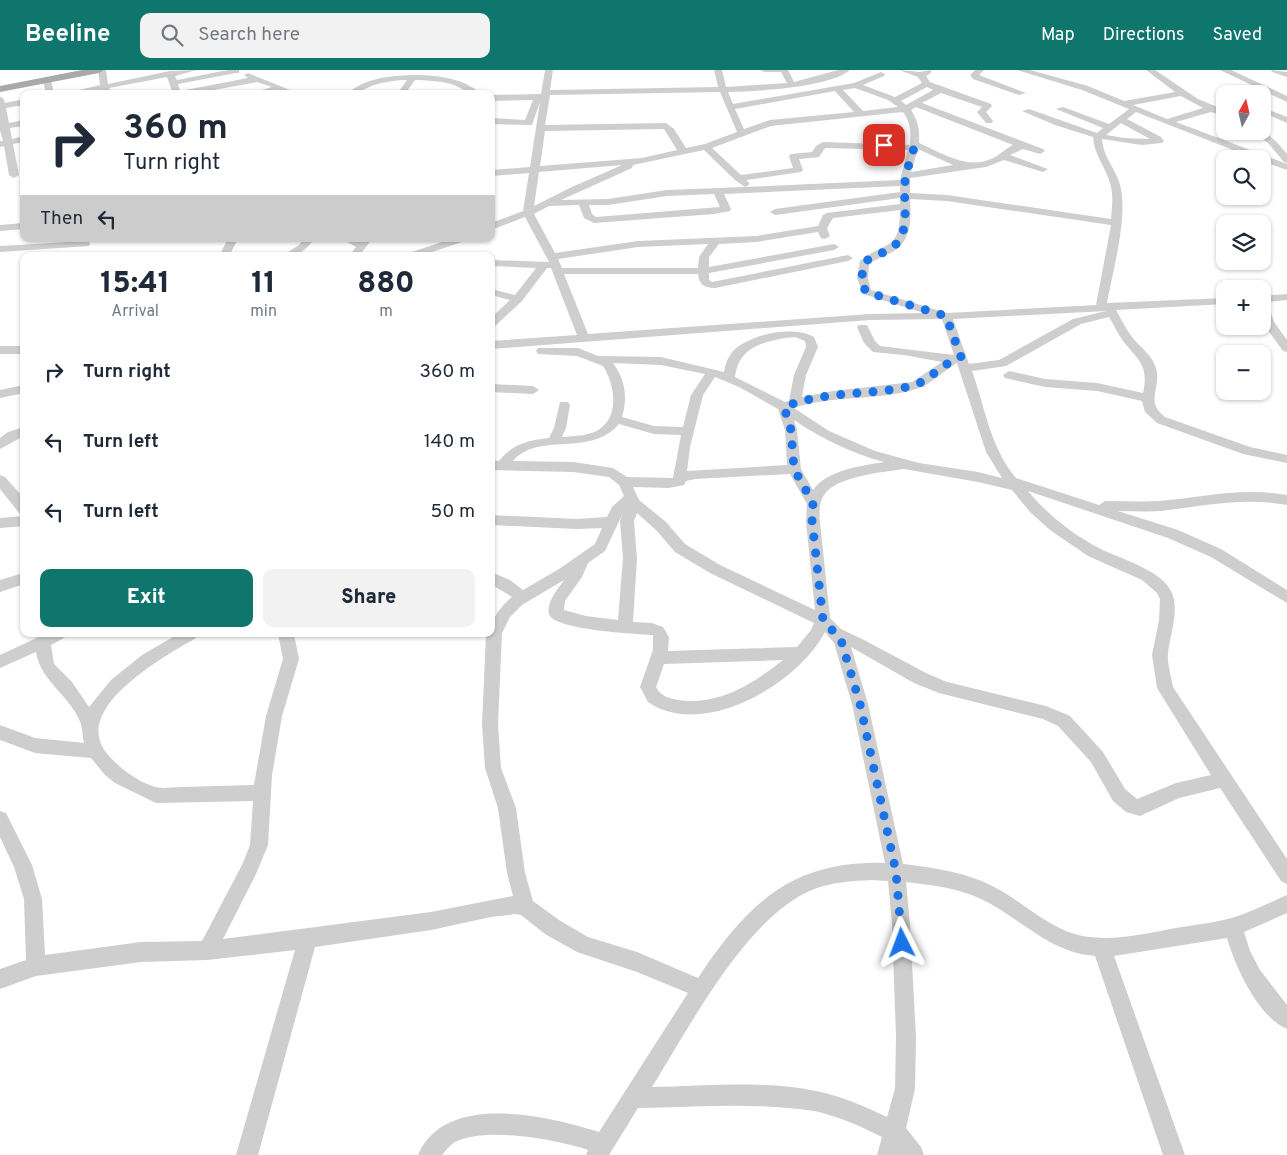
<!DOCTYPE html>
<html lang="en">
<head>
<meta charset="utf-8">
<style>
  body { margin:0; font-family:Overpass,sans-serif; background:#f2f2f3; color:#1f2937; height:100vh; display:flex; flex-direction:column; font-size:19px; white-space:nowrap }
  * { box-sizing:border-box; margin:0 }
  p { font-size:16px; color:#747a83 }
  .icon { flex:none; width:28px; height:28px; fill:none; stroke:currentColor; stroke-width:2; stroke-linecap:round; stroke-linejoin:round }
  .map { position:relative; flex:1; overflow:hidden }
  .details { position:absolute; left:20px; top:182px; width:475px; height:385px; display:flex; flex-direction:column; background:#fff; border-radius:10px; box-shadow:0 1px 4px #0004 }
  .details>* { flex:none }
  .hud { position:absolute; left:20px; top:20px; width:475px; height:152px; border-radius:10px; box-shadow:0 1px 4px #0004; background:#fff; color:#1f2937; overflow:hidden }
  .needle { width:32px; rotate:8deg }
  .fabs { position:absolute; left:1216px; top:15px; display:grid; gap:10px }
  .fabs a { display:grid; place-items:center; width:55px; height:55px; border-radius:10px; background:#fff; box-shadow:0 1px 4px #0004; font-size:25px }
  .pin { position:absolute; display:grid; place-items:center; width:42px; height:42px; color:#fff; margin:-21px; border-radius:10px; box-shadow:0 2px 8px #0006 }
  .me { position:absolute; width:55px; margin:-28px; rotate:357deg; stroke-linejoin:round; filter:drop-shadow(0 0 4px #0008) }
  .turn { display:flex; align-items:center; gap:18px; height:105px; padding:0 20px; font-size:22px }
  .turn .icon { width:65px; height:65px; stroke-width:2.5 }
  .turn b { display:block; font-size:35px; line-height:42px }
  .then { display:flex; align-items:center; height:48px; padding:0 20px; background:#0003; gap:10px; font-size:19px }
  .eta { display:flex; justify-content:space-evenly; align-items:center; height:85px; text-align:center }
  .eta b { font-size:30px; font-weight:800; line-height:35px }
  .primary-button { display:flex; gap:10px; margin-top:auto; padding:10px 20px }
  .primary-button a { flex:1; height:58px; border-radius:10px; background:#0f766e; color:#fff; font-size:20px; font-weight:800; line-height:58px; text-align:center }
  .primary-button a+a { background:#f2f2f3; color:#1f2937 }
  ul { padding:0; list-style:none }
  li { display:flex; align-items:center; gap:15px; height:70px; padding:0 20px }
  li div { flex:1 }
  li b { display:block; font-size:19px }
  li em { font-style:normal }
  header { display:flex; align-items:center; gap:30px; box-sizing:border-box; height:70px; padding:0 25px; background:#0f766e; color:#fff }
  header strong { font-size:24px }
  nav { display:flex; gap:28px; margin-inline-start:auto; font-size:18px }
  .search { width:350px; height:45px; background:#f2f2f3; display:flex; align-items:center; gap:12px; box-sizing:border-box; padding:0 18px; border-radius:10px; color:#747a83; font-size:19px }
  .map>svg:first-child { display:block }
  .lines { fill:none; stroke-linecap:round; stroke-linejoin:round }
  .minor { fill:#cecece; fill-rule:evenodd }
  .major { fill:#a9a9a9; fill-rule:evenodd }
  .route { stroke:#1a73e8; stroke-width:9; stroke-dasharray:0 16.2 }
</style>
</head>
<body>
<header>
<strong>Beeline</strong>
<div class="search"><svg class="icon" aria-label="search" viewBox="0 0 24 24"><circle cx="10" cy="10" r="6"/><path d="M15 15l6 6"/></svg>Search here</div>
<nav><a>Map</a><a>Directions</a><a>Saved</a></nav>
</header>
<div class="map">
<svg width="1287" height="1085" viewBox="0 0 1287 1085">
  <rect width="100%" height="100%" fill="#fff"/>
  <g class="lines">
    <g class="minor">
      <polygon points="98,0 106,0 108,14 170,1 197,0 175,6 177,10 228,0 239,0 239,3 236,3 178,14 180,21 248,8 244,5 248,3 300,24 288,24 280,21 266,24 248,24 272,17 257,12 192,24 173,24 167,7 109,18 113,24 105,24 102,20 82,24 63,24 100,15"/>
      <path d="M545,0h8l-3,20 168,-3 -4,-17h8l4,17 61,-4 -6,-11h-17l-4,-2h28l6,12 44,-12h12c-22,18 -93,21 -122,22l5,12 121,-21 27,-11 4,2 -1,2 -21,9 32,12 27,-14 -4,-6 -19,-7 21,2 11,-2v3l-5,3 4,6 61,22 1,2 -6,6 7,9 -1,2h-6l-9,-11 5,-5 -41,-14 -19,10 121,46 2,2 -5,3 -17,-5 -13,6 38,14 -5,3 -39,-12 -18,7 -76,11v15l37,2 164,24c1,-13 3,-26 -2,-39 -5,-15 -15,-26 -16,-43l-38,-12 -33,-14 7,-2 68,24 6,-5 -47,-19 7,-2 46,17 20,-15 -47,-19 -65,-20h13l58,16 36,15 51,-9 -29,-22h9l43,29 27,11v6l-14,-4 -35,10 111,42v6l-25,-9v-2h-6l-120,-47 -9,7 34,18 3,4 -2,2 -20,2 -40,-6c1,19 16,32 19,50 6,32 -8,81 -14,114l118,-5v6l-109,6c5,9 10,19 16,27 8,10 20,18 24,31 6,20 -12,33 9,49l85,30 37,8v8l-44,-9 -86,-31 -12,-11 -3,-11 -45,-10 -52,-4 -40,-9 -2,-3 6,-4 36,8 52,4 46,10c6,-28 -4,-32 -20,-52 -5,-7 -9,-16 -14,-24l-28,7 -75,42 -34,5c13,36 18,76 44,107l83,27 6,-4c18,0 37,1 55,0 43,-4 83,-14 127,-6v10c-43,-8 -84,1 -126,6 -14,1 -29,0 -43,0l60,19 43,19 66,41v13l-76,-46 -43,-19 -140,-47c19,23 44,43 71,57 22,12 71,23 75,52 3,18 -4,35 -6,53 -1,10 3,23 5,34l114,172v25l-6,-3 -61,-93 -41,10 -39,18 -14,-4 -13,-11 -22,-39 -33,-36 -15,-7 -104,-26 -25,-10 -63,-36 17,57 35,160c33,4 67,9 95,25 23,13 44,32 68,42 37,15 79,2 116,-4 19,-3 38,-5 56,-11 17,-6 33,-14 49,-21v18l-43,19 6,19 10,19 27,35v24c-29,-12 -52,-63 -60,-91l-113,18 71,199h-22l-68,-199c-46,-3 -74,-38 -114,-57 -23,-11 -49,-14 -75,-17l4,43 6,112 -1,52 -9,39 15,19 3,8h-47l5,-18c-22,-11 -44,-21 -68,-26 -58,-9 -117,-4 -176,-3l-29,47h-23l2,-5c-31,-10 -102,-24 -133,-8 -5,3 -9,8 -13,13h-24c27,-64 130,-39 181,-23l89,-139 -51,-21 -60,-20 -32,-18 -24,-19 -6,-1 -24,3 -60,13 -116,17 -57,208h-22l59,-205 -88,10 -66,2 -105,14 -36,13v-20l26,-9 -2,-61 -10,-32 -14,-30v-26l6,2 26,52 10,34 3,56 96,-13 61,-1 41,-78 7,-18 3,-44 -97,2 -41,-20 -10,-8 -14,-17 -56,-5 -35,-13v-15l35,13 49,5c-2,-6 -1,-13 -3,-19 -10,-28 -41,-43 -45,-72l-36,16v-13l45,-21h22l-3,4 -13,7 3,19 18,18 17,25 22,-27 31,-25 36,-21h21l-3,4c-33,19 -132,74 -85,120 11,12 28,24 44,29 8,2 18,0 27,0 24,-1 48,-1 72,-2l12,-69 17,-57 -5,-25h16l5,25 -17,57 -10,59 -4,70 -12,29 -33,65 208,-27 82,-16 -6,-23 -9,-65 -13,-40 -3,-44 4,-90h5c0,-17 9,-26 21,-37l-21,-13v-12l19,8 13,10 36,-21 36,-25 7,-16 -25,1 -86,-4v-10l86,4 30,-2 5,-10 12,-11 -5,-11 -10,-8 -36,-5 -82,-2v-10l8,1c13,-17 30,-21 50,-23l5,-10 6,-26h8l2,3 -4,23 -4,9c13,-1 29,-1 39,-9 19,-15 13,-45 2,-62l-26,-10 -39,-2 -2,-3 2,-3h40l20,8 63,1 63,15c1,-8 4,-15 9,-21 17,-17 60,-26 81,-14l4,10 -12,28 -4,22 31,-6 79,-9 30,-20 -38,-7 -31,-3 -9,-9 -7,-16 2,-2h8l8,16 5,5 74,9 -12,-36 -72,1 -379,29v-8l86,-6 -26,-67h-4l-25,33 -27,25 -4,1v-9l19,-18 -19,-5v-6l24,6 21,-27 -45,-2v-6l58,2 -24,-45 -34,13v-7l32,-12 6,-38 -38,3v-6l39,-3 10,-65 -8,23 -41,-1v-6l34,2 8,-20 -42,1v-6l50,-1zM927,17l6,3 -27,15 -5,-4zM855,18l33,12 10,7 -35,4 -20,-21zM835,21l19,21 -84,8 -26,9 -9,-20zM720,22l17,40 -32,12 -19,4 -12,-19 -8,-6 -121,2 5,-30zM1181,26l22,12 -36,11 -34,-14zM916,37l97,38c-7,3 -13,10 -20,13 -25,13 -51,-5 -74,-15 1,-13 -1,-22 -8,-33zM903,42c8,11 8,21 7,33l-87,-3 -7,4 -4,6 -21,2 -2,2 4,12 -52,7 -29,-27 59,-22zM1121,53l29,16 -26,-1 -18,-3zM664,59l13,21 -35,8 -102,8 5,-35zM825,78l83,2 -8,30 -155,7 5,-3 -4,-4 55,-8 2,-2 -4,-11 20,-2zM918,79l35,16 -42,7zM704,80l31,30 10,7 -78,3 -59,9 -47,1 71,-32 1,-3zM622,95l-50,22 -38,19 5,-34zM900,116v6l-125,17 -5,3 5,3 125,-17v6l-73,9 -4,2 -5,11 -62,10 -118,5 -83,12 -21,-39 15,-8 30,-1 5,13 10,5 120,-9 16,-3 1,-2 -7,-15zM714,124l6,13 -124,10 -4,-3 -3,-9h19l59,-9zM910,129l37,2 164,24 -15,80 -149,8 -76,-23 -3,-12 1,-14c8,-6 17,-8 25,-13 18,-11 17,-34 16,-52zM900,140c0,42 -14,30 -40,51l-3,17 6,16 61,19 -54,1 -282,20 -24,-60h134c1,11 7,14 17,14l133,-27 5,-3 -5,-3 -136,27 -3,-2v-7l125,-23 5,-3 -5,-3 -125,23v-10l10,-13 37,-2 62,-10 3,6 4,1 5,-3 -3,-8 6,-10zM708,174l-9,13 -1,11h-136l-4,-9 80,-12zM1106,241l-33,8 -74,41 -30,4 -16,-45zM785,268l10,-1 10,4 1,6 -12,28 -5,26 -4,1 -50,-25c4,-29 25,-34 50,-39zM613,293l48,2 44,9 -14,21 -8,32 -29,-1 -32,-9c6,-20 3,-37 -9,-54zM957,293l29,89 16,26 -24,-6 -59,-9 -44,-12 -46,-20 -35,-23c40,-14 84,-6 125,-20 14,-5 25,-18 38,-25zM715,307l24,10 39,22 7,21 2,35 -100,6 3,-24 13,-52zM794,350c28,19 57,33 90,42 -23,4 -57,8 -71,28l-12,-21 -4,-39zM619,354l35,10 27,1 -8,43 -46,-1 -14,-9 -40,-6 -60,-1c26,-30 77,-3 106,-37zM904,399l74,13 34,8 18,22 20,18 38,26 54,24 15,13 3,6 -1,21 -7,35 5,33 54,87 -35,8 -39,16 -12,-10 -22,-37 -33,-36 -24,-10 -99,-24 -21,-9 -62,-33 -23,-11 -11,-11 -10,-96c-1,-9 -1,-20 4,-27 12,-19 60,-23 80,-26zM790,404l17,30 -1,18 9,88 -95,-45 -35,-21 -19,-22 -27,-22 -6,-13 36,1 15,-3 2,-4 9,-2zM623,443l-3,8 3,37 -5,62 -32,-4 -22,-6 1,-9 17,-24 6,-14 17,-12zM637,443l19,17 19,22 35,21 104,50 -3,7 -14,17 -129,4 1,-14 -6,-10 -11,-4 -19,-1 4,-64 -3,-37zM564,510c-6,9 -18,22 -15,34 4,16 88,20 104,21v15l-13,37 8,15c55,38 150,-18 177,-70l9,11 18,61 33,159c-93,-3 -138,41 -187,115l-61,-26 -49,-15 -29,-17 -26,-19 -8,-28 -9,-65 -15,-40 -3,-44 4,-91 8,-16 12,-12zM783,590c-30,24 -65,46 -105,40 -9,-2 -18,-4 -22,-13l8,-23zM872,810l16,1 4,44 4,112 -1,52 -8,28c-23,-11 -46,-21 -71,-26 -53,-11 -110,-5 -164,-4 37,-59 94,-170 160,-197 19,-8 40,-9 60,-10z"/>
      <polygon points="975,0 984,0 979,5 1026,23 1019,25 973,9 970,5"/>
      <polygon points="1220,0 1231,0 1287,26 1287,32"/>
      <polygon points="1271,0 1287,2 1287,7 1272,2"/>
      <path d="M411,5c23,0 52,2 70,19 -12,0 -19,-6 -30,-10 -12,-3 -24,-4 -36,-4l-10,14h-8l10,-14c-12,0 -23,2 -33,5 -10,4 -16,9 -27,9 17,-16 42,-18 64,-19z"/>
      <polygon points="47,7 51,10 54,24 46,24 43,10"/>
      <polygon points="0,27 3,28 5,33 24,29 24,35 6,38 9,53 24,50 24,56 10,58 12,69 24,66 24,72 13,74 19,105 14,108 9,105 4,76 0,77 0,71 3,71 0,60"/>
      <polygon points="1262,37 1287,47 1287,53 1262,42"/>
      <path d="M1253,61c16,0 24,11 34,23v9l-3,-1 -15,-18z"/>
      <polygon points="24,153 24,159 0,161 0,155"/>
      <polygon points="228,169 238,169 229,186 219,186"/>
      <path d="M304,169h10c-9,13 -17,17 -32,17l17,-11z"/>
      <polygon points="342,169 355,169 360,171 362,169 372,169 359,186 349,186 356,177"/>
      <polygon points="451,169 466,169 465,171 420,186 405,186 406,184"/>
      <polygon points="85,171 89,172 90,174 89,176 0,182 0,176"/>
      <polygon points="1287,224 1287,230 1267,232 1274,252 1287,270 1287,282 1283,281 1262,252 1262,226"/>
      <rect x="0" y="276" width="24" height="8"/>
      <polygon points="491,314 533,316 539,320 533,324 491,322"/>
      <polygon points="24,315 24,323 0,328 0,320"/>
      <polygon points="24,357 24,366 0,379 0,368 8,362"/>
      <polygon points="0,405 5,407 24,428 24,445 19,443 0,419"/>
      <polygon points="24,446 24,456 0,458 0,448"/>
      <polygon points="23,503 24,514 0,522 0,510"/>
    </g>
    <polygon class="major" points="82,0 104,0 99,3 0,22 0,16"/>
  </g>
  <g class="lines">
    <path class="route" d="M884,75l30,3c-3,11 -8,23 -9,34 -2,19 5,46 -8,61 -8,10 -24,11 -33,20l-3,19 5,10 80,24 15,41c-17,6 -29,20 -45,28 -43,11 -90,5 -132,22l7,23 3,39 19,34 -1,17 11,100 18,20 19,64 36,168 6,71"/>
  </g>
</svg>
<div class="fabs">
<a><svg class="needle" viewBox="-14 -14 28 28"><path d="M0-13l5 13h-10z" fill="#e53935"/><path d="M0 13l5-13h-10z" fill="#747a83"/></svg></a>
<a><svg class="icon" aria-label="search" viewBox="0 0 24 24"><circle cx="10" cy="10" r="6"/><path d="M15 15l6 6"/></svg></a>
<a><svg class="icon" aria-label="layers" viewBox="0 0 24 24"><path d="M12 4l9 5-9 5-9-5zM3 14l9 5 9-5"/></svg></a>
<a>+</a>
<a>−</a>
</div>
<div class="pin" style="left:884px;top:75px;background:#d93025"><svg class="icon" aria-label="arrive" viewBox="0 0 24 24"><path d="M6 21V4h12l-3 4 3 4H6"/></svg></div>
<svg class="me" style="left:902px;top:873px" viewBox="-20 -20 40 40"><path d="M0-17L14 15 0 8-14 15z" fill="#1a73e8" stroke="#fff" stroke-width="4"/></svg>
<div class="hud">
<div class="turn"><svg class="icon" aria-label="right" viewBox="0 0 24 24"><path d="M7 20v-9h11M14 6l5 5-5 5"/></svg><div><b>360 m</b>Turn right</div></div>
<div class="then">Then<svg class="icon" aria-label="left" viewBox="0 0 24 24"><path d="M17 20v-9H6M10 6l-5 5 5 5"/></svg></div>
</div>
<section class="details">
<div class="eta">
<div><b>15:41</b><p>Arrival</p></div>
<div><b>11</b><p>min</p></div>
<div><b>880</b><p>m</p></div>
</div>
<ul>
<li><svg class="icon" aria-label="right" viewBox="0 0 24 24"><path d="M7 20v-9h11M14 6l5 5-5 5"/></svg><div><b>Turn right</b></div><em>360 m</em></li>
<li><svg class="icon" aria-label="left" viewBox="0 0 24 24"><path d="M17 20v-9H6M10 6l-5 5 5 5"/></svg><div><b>Turn left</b></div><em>140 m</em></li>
<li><svg class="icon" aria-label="left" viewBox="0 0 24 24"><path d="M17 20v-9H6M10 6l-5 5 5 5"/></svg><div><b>Turn left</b></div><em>50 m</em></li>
</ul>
<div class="primary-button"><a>Exit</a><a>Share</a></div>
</section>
</div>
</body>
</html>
